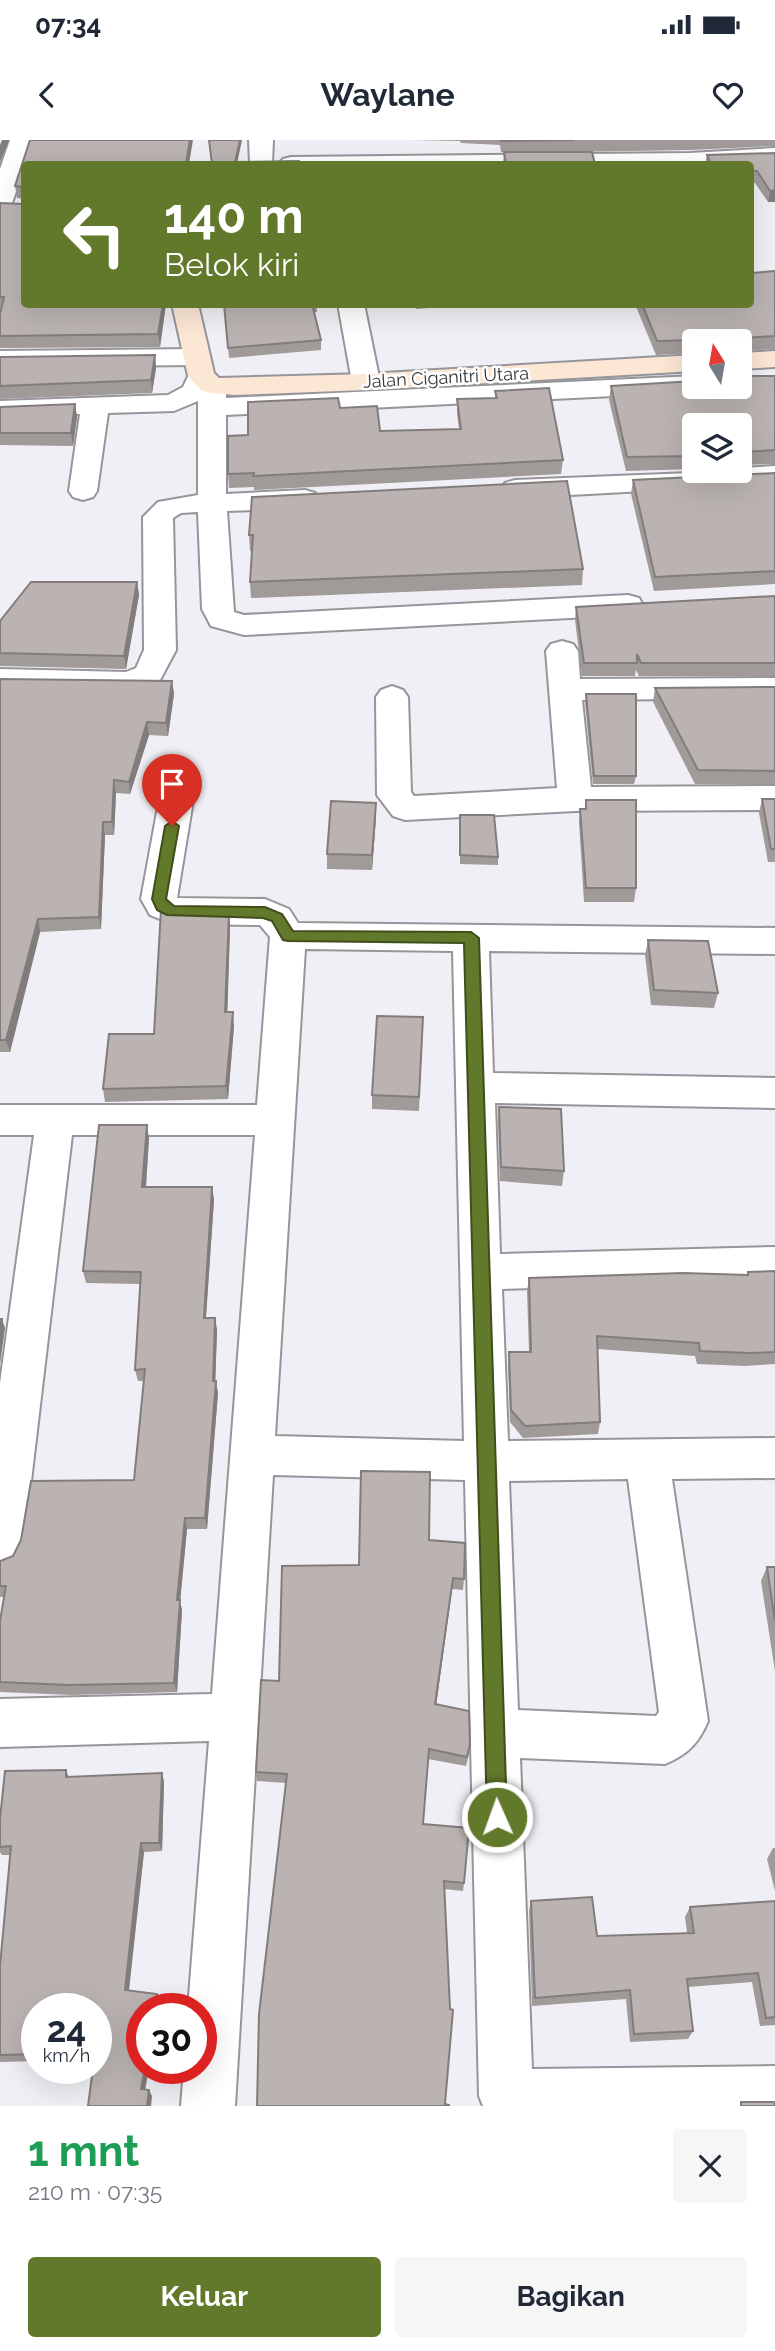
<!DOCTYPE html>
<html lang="id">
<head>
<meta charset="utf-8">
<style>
  body { margin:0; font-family:Raleway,sans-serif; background:#f6f6f7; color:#1f2937; height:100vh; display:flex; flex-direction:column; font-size:26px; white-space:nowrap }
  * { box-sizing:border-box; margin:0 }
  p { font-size:23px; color:#747a83 }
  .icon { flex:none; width:38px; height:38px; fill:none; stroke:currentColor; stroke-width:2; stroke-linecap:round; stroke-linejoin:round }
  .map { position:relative; height:1966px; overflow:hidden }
  .details { display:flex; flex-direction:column; background:#fff; flex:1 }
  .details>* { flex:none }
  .hud { position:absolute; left:21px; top:21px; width:733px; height:147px; border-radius:7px; box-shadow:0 7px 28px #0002; background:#62782a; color:#fff; overflow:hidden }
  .needle { width:46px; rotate:349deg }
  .buttons { position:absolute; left:682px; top:189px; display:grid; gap:14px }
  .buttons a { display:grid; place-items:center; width:70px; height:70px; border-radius:7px; background:#fff; box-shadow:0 7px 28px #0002; font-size:35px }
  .speed { position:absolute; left:21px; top:1853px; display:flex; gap:14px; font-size:35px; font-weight:700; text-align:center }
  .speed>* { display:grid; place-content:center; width:91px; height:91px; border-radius:50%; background:#fff; box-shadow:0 7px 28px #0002; line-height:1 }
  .speed small { font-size:18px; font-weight:400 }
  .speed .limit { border:10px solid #d22; background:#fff; color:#111 }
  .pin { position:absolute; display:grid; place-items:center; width:60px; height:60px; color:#fff; margin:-72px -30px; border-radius:50% 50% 50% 0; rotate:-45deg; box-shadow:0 0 7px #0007 }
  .pin .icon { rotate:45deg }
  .me { position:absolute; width:77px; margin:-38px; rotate:358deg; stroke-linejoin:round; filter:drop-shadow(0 0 5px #0008) }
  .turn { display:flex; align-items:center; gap:24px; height:147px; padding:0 28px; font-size:32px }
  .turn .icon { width:91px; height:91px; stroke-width:2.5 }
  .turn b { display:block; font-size:49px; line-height:60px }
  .round { display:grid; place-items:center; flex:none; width:74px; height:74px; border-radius:7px; background:#f6f6f7 }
  .summary { display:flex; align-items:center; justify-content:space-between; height:119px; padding:0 28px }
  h1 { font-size:42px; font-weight:700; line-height:52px; color:#1e9e55 }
  .primary-button { display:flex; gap:14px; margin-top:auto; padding:14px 28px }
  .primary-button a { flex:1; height:80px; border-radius:7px; background:#62782a; color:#fff; font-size:28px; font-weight:700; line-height:80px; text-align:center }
  .primary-button a+a { background:#f6f6f7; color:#1f2937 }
  .status { display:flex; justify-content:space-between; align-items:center; height:49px; padding:0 35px; background:#fff; direction:ltr }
  .status svg { height:19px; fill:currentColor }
  header { display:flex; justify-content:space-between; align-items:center; height:91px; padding:0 28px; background:#fff; font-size:32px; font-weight:700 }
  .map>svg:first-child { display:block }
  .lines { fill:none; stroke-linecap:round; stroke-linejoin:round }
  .street-casing { stroke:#96959b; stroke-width:4 }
  .secondary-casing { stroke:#96959b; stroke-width:4 }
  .street { fill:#fff; fill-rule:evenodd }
  .secondary { fill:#fce7d4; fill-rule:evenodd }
  .wall { fill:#a09a98 }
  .shaded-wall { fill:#827d7c }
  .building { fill:#bab3b1; stroke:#827d7c; stroke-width:2 }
  .route { fill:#62782a; stroke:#404e1b; stroke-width:2 }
  .labels { text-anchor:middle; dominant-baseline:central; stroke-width:5; stroke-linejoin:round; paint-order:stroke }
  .far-street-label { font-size:18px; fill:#38373a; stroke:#fff }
</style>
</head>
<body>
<div class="status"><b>07:34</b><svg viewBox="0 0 49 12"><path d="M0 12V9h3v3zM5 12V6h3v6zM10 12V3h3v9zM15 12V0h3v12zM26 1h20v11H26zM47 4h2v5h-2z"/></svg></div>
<header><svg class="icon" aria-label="back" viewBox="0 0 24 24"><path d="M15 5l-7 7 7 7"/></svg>Waylane<svg class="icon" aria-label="heart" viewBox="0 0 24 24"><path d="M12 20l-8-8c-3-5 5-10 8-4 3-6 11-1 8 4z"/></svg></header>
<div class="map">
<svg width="775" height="1966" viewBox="0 0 775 1966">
  <rect width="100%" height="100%" fill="#f0eff5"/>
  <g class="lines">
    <g class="street-casing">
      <g id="street">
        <polygon points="10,0 34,0 12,63 9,68 0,70 0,29"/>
        <polygon points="249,0 273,0 272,24 250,24"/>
        <polygon points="775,8 775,22 733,24 279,24 283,19 291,17 690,13"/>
        <polygon points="338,164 364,164 380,242 376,248 366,250 356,248 352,242"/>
        <polygon points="196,209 205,211 209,217 205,223 196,225 0,227 0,211"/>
        <polygon points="201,228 211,230 214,237 222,239 226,245 226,258 695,236 695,247 707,247 695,252 226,275 226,354 305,350 315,353 319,359 315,365 305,368 227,371 234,472 244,475 628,455 639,458 643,465 639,472 628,475 244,495 211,486 202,469 198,372 181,373 173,378 176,510 159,542 128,552 0,549 0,529 126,532 136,528 144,510 143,377 158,362 198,355 198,261 174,271 108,273 97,351 93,357 83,360 73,357 69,351 80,274 0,277 0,261 168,255 183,247 191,230"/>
        <polygon points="775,326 775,344 515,358 505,355 501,349 505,343 515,340 740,331 740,328"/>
        <polygon points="562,501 573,504 578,511 580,539 775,538 775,558 582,560 591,647 775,646 775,670 575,671 405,680 393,676 377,655 376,557 381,550 392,546 403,550 408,557 411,652 414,656 557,648 546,511 551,504"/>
        <path d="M176,649l12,4 5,8 -16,97 88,1 24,10 9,14 477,5v26l-286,-3 4,122 282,5v30l-280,-5 5,151 275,-7v34l-273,8 6,152 267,-3v40l-103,1 36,242c-9,22 -21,34 -43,43l-145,-6 12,311 243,-3v40h-292l-4,-10 -14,-616 -192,-5 -38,631h-54l3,-38h17v-59h-13l21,-268 -209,6v-48l212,-5 43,-559h-183l-49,414 -7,15 -16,6v-187l34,-248h-34v-30h257l13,-168 -10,-12 -88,-1 -22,-9 -9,-16 18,-98 5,-8zM305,809l148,2 11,490 -189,-5zM628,1339l31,233 -3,4 -138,-6 -9,-229z"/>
      </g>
    </g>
    <g class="secondary-casing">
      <g id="secondary">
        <polygon points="172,164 198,164 214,233 219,238 366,234 695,215 695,231 366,250 235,255 212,253 202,251 188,236"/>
        <polygon points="775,211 775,227 740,229 740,213"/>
      </g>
    </g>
    <use href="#street" class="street"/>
    <use href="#secondary" class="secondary"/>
  </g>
  <g class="wall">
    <polygon points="30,0 166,164 160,207 0,208 0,174 1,169 0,169 0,63 24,64 24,59 17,58 15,46"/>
    <polygon points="411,0 775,0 775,6 690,10 566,12 595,24 503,24 504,12 501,12 500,5 461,3 460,1"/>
    <polygon points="775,13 775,62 768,62 755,43 751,43 751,24 705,24 707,15"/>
    <polygon points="775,131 775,209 740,211 740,201 695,201 695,213 656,215 635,164 751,164"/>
    <polygon points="224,164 317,164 317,172 314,172 321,200 321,210 229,218"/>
    <polygon points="415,164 454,164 454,166 416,169"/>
    <polygon points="155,215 156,228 152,253 0,259 0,217"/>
    <polygon points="775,236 775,324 740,325 740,285 695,285 695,329 626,331 609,260 611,246"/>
    <polygon points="495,251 563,320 561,334 254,350 254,347 229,348 228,334 248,295 340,268 380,291 459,289 457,274 457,259 495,258"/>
    <polygon points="75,264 77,277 73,306 0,305 0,267"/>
    <polygon points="775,333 775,444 654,451 631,354 633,340"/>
    <polygon points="249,395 583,429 582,445 251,458 250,442 252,411 250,411"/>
    <polygon points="137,442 139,455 126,529 0,526 0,481"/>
    <polygon points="775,456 775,536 639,536 636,530 635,536 582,536 575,480 576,467"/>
    <polygon points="0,539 172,541 174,554 168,596 149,595 130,654 116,653 114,695 105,695 101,789 40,792 10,912 0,912"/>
    <polygon points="775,547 775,644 695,644 653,562 655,548"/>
    <polygon points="586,554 636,636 634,644 593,644 585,563"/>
    <polygon points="762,659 775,659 775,722 768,722 759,673"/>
    <polygon points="586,660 636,748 634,762 584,762 579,682 580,669 585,669"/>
    <polygon points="376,663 376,678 372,730 327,729 327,714"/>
    <polygon points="460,683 498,717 498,725 460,724"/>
    <polygon points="170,772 229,773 230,787 227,872 234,886 228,959 105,962 103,949 154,894"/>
    <polygon points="648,800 718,853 714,868 651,865 645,815"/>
    <polygon points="423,877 419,971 372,969 372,955"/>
    <polygon points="499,967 564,1031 562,1046 500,1041 498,982"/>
    <polygon points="149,998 146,1047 212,1047 214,1060 206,1178 217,1189 215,1241 218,1253 207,1389 187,1389 180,1462 182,1470 177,1552 71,1555 0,1552 0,1481 4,1457 0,1457 0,1421 13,1416 134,1340 144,1241 138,1241 135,1230 140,1144 86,1143 83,1131"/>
    <polygon points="775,1131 775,1224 745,1226 697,1224 695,1216 597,1209 600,1282 598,1294 523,1298 510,1282 508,1225 509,1212 529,1212 527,1151 529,1138 747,1135 748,1132"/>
    <polygon points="359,1425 464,1439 463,1450 452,1449 436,1565 469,1614 466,1626 428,1619 423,1684 464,1743 463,1751 444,1749 257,1966 286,1643 257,1641 256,1632 279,1541"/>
    <polygon points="767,1427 775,1427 775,1531 761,1441"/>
    <polygon points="66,1630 69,1637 162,1633 164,1642 162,1711 144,1712 129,1851 160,1861 142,1928 149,1928 145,1950 152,1956 96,1928 96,1869 37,1869 37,1921 0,1922 0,1826 10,1715 2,1715 0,1712 0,1707"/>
    <polygon points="773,1708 775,1708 775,1751 767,1719"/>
    <polygon points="531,1761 597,1796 687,1793 685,1777 690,1767 775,1761 775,1885 760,1886 752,1842 688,1847 693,1891 688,1899 630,1902 626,1859 532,1866 529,1771"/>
  </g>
  <g class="shaded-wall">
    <polygon points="2,0 9,0 0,22 0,5"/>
    <polygon points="190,0 193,0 189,24 186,24"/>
    <polygon points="240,0 242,0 237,24 235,22"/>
    <polygon points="775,50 775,62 768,62 770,51"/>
    <polygon points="163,164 166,164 160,207 158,194"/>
    <polygon points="155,215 156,228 152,253 151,240"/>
    <polygon points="75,264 77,277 73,306 71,293"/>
    <polygon points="137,442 139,455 126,529 124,516"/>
    <polygon points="172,541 174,554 168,596 166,583"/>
    <polygon points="147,582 149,595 130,654 129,642"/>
    <polygon points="114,640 116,653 114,695 112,682"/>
    <polygon points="376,663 376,678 372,730 372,715"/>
    <polygon points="103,682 105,695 101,789 99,777"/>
    <polygon points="229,773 230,787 227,886 225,872"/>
    <polygon points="38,779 40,792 10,912 6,900"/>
    <polygon points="233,872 234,886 228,959 226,946"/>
    <polygon points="147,985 149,998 145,1059 142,1047"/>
    <polygon points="212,1047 214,1060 205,1190 204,1178"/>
    <polygon points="215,1178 217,1189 215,1253 213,1241"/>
    <polygon points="2,1179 5,1188 0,1224 0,1194"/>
    <polygon points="216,1241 218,1253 207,1389 205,1378"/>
    <polygon points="185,1378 187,1389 180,1462 182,1470 177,1552 174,1543 177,1460"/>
    <polygon points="453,1438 452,1449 435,1574 435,1564"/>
    <polygon points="162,1633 164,1642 162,1711 159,1703"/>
    <polygon points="141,1703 144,1712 128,1857 125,1850"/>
    <polygon points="157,1854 160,1861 159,1869 155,1869"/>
    <polygon points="145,1928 149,1928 144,1955 141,1949"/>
    <polygon points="149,1950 152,1956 151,1966 147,1966"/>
  </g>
  <g class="building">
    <polygon points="30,0 190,0 186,24 24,24 24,164 163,164 158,194 0,196 0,174 4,157 0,157 0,63 24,64 24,47 15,46"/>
    <polygon points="209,0 240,0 235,22 299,21 300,24 212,24"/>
    <polygon points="501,0 574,0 501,1"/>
    <polygon points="504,12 592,12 595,24 506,24"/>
    <polygon points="775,13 775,50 770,51 757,31 751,31 751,24 711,24 707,15"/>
    <polygon points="775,131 775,196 740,198 740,201 699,201 699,200 657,201 642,164 751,164 751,133"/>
    <polygon points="224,164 312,164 321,200 228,208"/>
    <polygon points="155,215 151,240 0,246 0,217"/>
    <polygon points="740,236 775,236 775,310 742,312 740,314 740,285 695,285 695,316 627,317 611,246 695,241 695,247 740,247"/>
    <polygon points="549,248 563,320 253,336 254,333 228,334 228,296 248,295 248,262 338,258 340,268 377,266 380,291 461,289 457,259 497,258 495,251"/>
    <polygon points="75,264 71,293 0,293 0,267"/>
    <polygon points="775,333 775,431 655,437 633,340"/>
    <polygon points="567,341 583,429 250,442 253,395 249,395 252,357"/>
    <polygon points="31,442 137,442 124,516 0,513 0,481"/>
    <polygon points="775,456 775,523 641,523 637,514 637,523 584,523 576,467"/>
    <polygon points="0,539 172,541 166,583 147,582 129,642 114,640 112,682 103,682 99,777 38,779 6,900 0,900"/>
    <polygon points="775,547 775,631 698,630 655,548"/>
    <polygon points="586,554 636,554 636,636 594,636"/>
    <polygon points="762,659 775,659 775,709 771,709"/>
    <polygon points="586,660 636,660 636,748 586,748 580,669 586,669"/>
    <polygon points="331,661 376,663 372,715 327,714"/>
    <polygon points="460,675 494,675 498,717 460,715"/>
    <polygon points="161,769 170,772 229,773 225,872 233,872 226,946 103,949 109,894 154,894"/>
    <polygon points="648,800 708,801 718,853 654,850"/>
    <polygon points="377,876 423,877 419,957 372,955"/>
    <polygon points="499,967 561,969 564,1031 501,1027"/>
    <polygon points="99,985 147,985 142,1047 212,1047 204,1178 215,1178 213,1241 216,1241 205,1378 185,1378 177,1460 180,1460 174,1543 68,1545 0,1542 0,1481 6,1446 0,1446 0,1421 13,1416 21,1400 31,1341 134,1340 145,1229 135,1230 141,1132 83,1131"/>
    <polygon points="775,1131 775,1212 749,1213 700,1211 699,1203 597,1196 600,1282 525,1286 511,1270 509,1212 531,1212 529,1138 683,1133 748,1135 748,1132"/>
    <polygon points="0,1179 2,1179 0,1194"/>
    <polygon points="361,1331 430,1332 429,1400 465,1403 464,1439 453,1438 435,1564 469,1571 470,1604 467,1617 429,1609 423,1684 469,1688 464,1743 444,1741 450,1869 453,1870 445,1964 449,1965 449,1966 257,1966 259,1874 287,1634 256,1632 261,1540 279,1541 282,1426 359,1425"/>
    <polygon points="767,1427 775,1427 775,1481"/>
    <polygon points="66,1630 66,1637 162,1633 159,1703 141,1703 125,1850 157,1854 155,1869 142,1869 142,1928 145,1928 141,1949 149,1950 147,1966 88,1966 93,1928 96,1928 96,1869 37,1869 37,1914 0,1915 0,1826 11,1706 0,1707 0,1679 5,1631"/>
    <polygon points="592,1757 597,1796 694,1793 690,1767 775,1761 775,1877 766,1878 758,1833 687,1839 693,1891 634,1894 630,1850 535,1858 531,1761"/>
    <rect x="741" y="1962" width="34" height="4"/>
  </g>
  <polygon class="route" points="172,681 179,686 166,759 174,766 265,767 282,774 293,791 471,792 479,798 507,1677 504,1684 497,1687 490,1684 487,1677 464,803 288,801 283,800 272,781 263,778 167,775 157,770 152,759 165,686"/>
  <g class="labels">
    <g class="far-street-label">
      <text transform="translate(446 237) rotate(-3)">Jalan Ciganitri Utara</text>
    </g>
  </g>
</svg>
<div class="buttons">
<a><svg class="needle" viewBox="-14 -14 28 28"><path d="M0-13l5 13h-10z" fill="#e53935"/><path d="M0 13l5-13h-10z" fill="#747a83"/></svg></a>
<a><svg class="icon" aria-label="layers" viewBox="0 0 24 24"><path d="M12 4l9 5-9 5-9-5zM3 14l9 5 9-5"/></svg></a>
</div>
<div class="speed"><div>24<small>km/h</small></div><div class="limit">30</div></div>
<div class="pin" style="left:172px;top:686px;background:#d93025"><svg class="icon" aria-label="arrive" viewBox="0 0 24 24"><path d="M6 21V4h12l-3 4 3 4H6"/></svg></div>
<svg class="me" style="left:497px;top:1677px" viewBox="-20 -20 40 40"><circle r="17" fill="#62782a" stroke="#fff" stroke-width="3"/><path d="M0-11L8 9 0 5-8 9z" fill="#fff"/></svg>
<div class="hud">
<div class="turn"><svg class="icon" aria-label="left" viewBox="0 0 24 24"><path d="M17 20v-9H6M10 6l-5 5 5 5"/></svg><div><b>140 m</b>Belok kiri</div></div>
</div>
</div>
<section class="details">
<div class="summary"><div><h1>1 mnt</h1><p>210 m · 07:35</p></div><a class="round"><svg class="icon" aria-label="close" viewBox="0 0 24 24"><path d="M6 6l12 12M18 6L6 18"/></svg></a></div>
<div class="primary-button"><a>Keluar</a><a>Bagikan</a></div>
</section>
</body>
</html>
